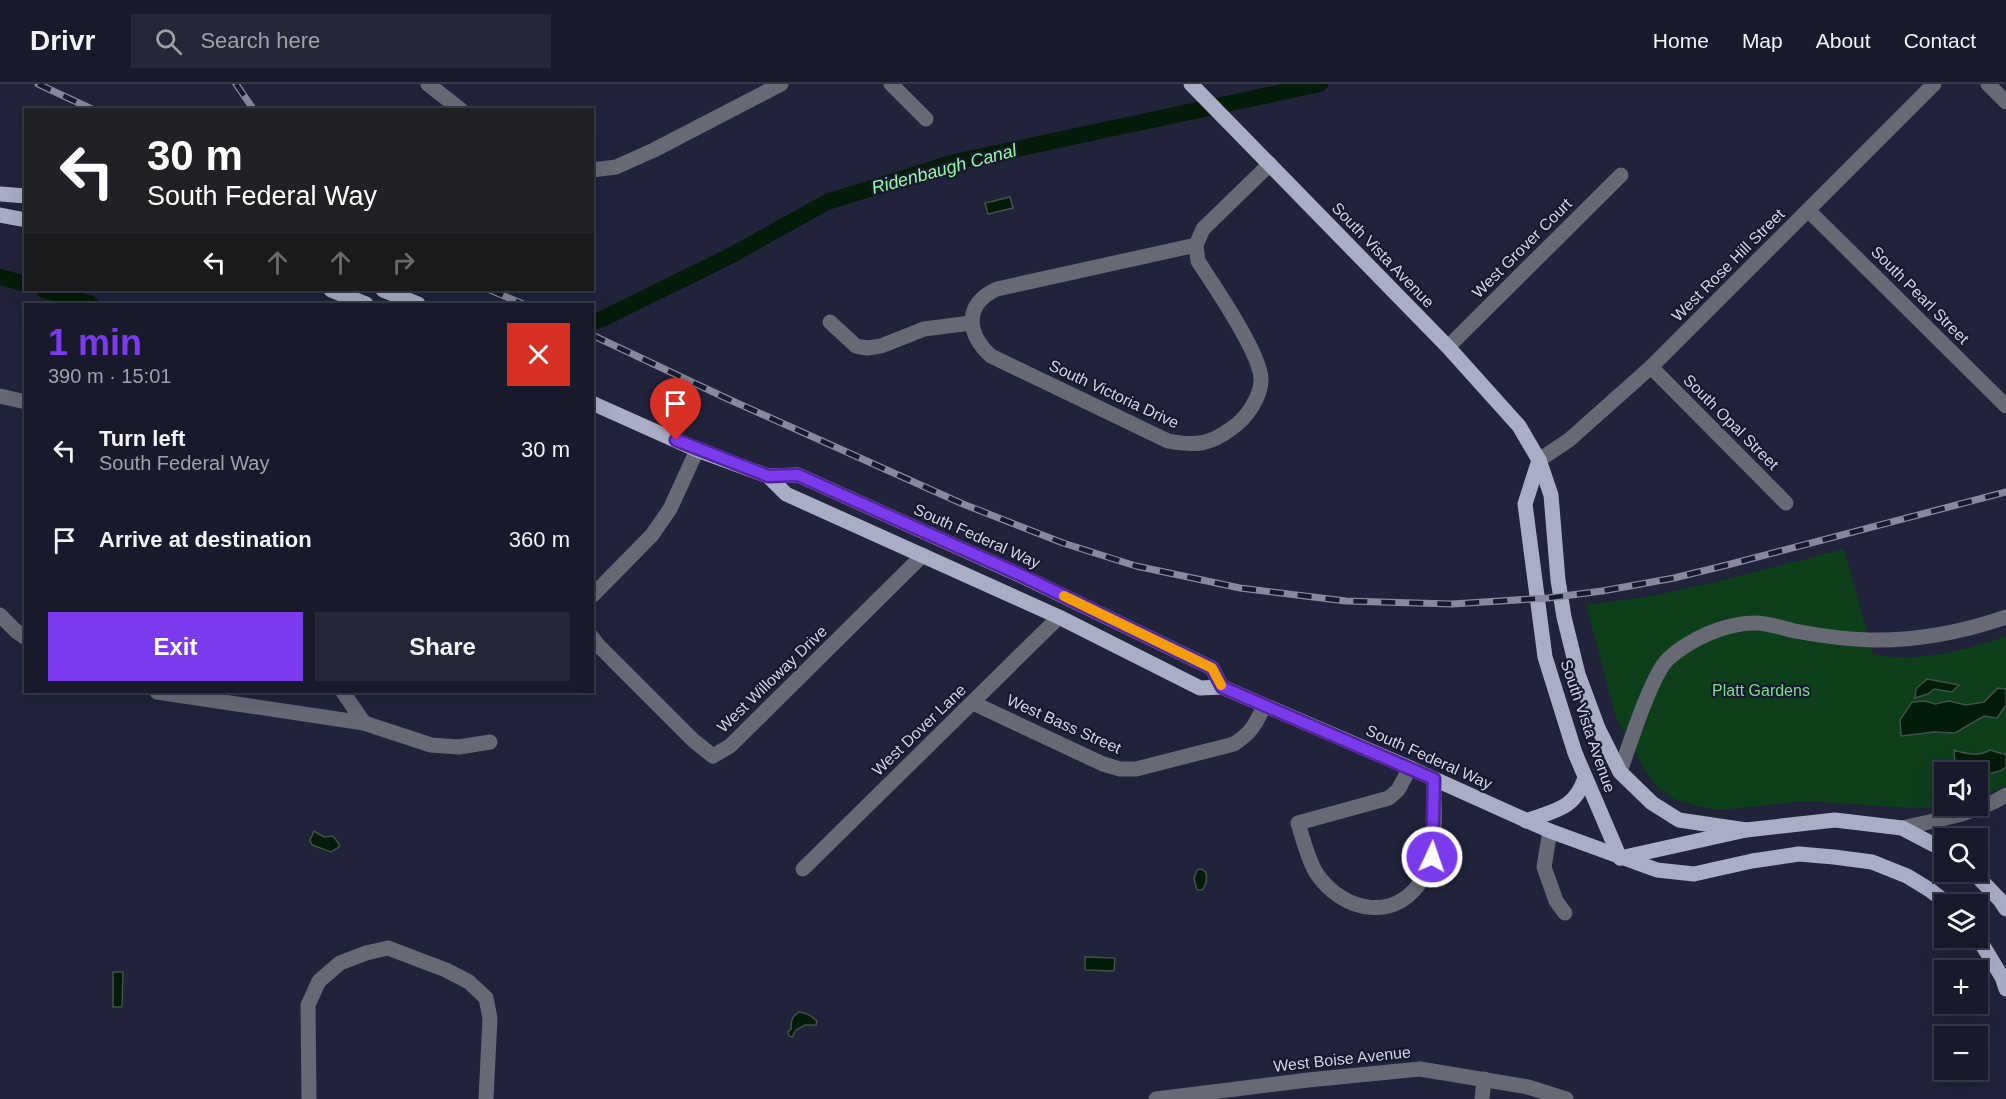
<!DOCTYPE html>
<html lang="en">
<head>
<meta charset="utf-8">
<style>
  body { margin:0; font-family:Arial,sans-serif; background:#252738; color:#f1f3f6; height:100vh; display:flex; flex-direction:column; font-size:22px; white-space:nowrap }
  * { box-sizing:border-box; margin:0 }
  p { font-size:20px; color:#9fa1a9 }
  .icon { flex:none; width:33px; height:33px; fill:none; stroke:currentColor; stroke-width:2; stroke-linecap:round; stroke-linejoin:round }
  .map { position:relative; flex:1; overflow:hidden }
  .panel { position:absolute; left:24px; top:219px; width:570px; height:390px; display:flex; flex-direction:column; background:#181a2c; border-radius:0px; box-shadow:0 6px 24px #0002,0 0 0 2px #363848 }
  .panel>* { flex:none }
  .guide { position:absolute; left:24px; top:24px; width:570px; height:183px; border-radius:0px; box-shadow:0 6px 24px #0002,0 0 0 2px #363848; background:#202124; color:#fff; overflow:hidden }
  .tools { position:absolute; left:1934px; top:678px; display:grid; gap:12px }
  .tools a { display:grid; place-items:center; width:54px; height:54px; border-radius:0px; background:#181a2c; box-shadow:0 6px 24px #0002,0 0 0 2px #363848; font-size:30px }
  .pin { position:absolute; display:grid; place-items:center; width:51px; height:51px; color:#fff; margin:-62px -26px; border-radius:50% 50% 50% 0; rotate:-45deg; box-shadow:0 0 6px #0007 }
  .pin .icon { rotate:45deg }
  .me { position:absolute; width:66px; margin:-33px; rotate:3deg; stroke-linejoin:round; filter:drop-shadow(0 0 4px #0008) }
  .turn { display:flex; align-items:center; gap:21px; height:126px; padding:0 24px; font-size:27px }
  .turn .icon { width:78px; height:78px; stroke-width:2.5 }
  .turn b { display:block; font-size:42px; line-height:51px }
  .lanes { display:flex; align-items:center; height:57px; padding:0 24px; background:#0003; justify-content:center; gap:30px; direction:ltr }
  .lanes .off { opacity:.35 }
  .round { display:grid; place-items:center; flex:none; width:63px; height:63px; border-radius:0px; background:#252738 }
  .overview { display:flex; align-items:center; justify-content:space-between; height:102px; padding:0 24px }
  h1 { font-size:36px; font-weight:600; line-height:45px; color:#7c3aed }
  .primary-button { display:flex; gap:12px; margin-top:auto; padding:12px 24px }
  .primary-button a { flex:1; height:69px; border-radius:0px; background:#7c3aed; color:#fff; font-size:24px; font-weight:600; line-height:69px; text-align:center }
  .primary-button a+a { background:#252738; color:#f1f3f6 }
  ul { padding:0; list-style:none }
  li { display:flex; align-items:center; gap:18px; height:90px; padding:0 24px }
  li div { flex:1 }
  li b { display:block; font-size:22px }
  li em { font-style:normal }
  header { display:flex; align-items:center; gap:36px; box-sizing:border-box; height:84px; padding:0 30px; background:#181a2c; border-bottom:2px solid #363848 }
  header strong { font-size:28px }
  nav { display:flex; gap:33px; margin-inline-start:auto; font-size:21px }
  .search { width:420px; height:54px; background:#252738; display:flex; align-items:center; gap:15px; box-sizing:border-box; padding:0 21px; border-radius:0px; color:#9fa1a9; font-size:22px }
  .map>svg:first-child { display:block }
  .green { fill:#0e3f1b }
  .water { fill:#031b08; stroke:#41524a; stroke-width:1.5 }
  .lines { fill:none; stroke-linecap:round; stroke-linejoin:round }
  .canal { stroke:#031b08; stroke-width:16 }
  .minor { stroke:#676975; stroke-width:15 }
  .major { stroke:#a9adc6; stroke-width:15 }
  .rail-casing { stroke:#878a9c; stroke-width:7 }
  .rail { stroke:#171a2f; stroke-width:4.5; stroke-dasharray:14; stroke-linecap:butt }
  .route-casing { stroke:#51269a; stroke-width:15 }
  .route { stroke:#7c3aed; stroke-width:10 }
  .slow { stroke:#f59e0b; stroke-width:10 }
  .labels { text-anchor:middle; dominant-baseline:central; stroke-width:4.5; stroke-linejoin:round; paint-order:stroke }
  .street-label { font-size:16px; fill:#d1d4e3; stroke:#171a2f }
  .park-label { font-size:16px; fill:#79e08b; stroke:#171a2f }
  .water-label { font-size:18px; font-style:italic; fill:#92faa4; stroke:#171a2f }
</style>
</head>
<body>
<header>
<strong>Drivr</strong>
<div class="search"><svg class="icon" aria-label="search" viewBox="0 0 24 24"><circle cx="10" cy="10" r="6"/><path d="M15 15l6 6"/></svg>Search here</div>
<nav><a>Home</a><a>Map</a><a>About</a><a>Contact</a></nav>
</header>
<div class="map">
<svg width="2006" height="1015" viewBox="0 0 2006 1015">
  <rect width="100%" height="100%" fill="#20233a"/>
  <path class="green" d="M1844,465l29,105c43,9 92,-3 133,-18v149l-29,13v-26h-33v34h6l-11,2h-28l-105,-7 -86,9 -23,-4 -23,-7 -16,-11 -11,-15 -31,-56 -30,-112 66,-9 68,-15z"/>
  <g class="water">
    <polygon points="1010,113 1013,124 988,130 985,119"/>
    <polygon points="1927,595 1959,601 1952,608 1934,605 1928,610 1915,614 1916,605"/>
    <polygon points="1998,604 2006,605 2006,621 1997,634 1984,632 1955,649 1934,648 1901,652 1900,636 1912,618 1925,617 1935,620 1949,617 1966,621 1984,618"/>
    <path d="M1954,666c13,4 24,7 36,0l13,4 3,-1v14l-6,4 -20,5 -3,-1v-3h-13l-9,-9z"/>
    <polygon points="314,747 324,753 333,752 339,760 339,763 331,768 312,761 310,756"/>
    <path d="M1201,785l4,2c3,5 1,15 -3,19h-5l-3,-12 3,-8z"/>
    <polygon points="1085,873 1115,874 1114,887 1085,886"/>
    <polygon points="113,888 123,888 122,923 113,923"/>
    <path d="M799,928c7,1 13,4 18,9l-1,4h-11l-9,5 -4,7 -3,-1 -1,-4 3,-3c0,-9 1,-13 8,-17z"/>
  </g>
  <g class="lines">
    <g class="canal">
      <polyline points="0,193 26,200"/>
      <polyline points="44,206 91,220"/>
      <polyline points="592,238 604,234 730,172 827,118 955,78 1320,0"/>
    </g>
    <g class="minor">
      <polyline points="428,0 461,26"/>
      <polyline points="891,0 926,35"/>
      <polyline points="1988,0 2006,18"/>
      <polyline points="592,86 616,83 654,66 781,0"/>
      <polyline points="1808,126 2006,322"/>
      <path d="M1196,161l-199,44c-33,15 -31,44 -6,67l177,85c27,5 42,4 64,-13 14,-9 30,-32 29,-50 -2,-27 -47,-92 -63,-117l-2,-16 7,-16 67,-65"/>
      <polyline points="830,238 856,262 867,264 881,262 924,245 971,239"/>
      <polyline points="1448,263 1621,91"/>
      <polyline points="1651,283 1786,419"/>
      <polyline points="0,312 26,318"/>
      <polyline points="1539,376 1569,356 1651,283 1934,0"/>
      <polyline points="592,512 652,451 670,425 697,366"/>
      <polyline points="0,531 16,547 26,554"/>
      <polyline points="592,553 597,560 694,657 713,672 730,662 923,471"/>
      <polyline points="157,608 364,639 431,661 459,663 490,658"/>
      <polyline points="343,608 364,639"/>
      <path d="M973,619l130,61 17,5h16l98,-25c17,-11 22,-20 30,-38"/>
      <path d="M1410,684l-12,22 -9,8 -91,25c5,16 9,33 17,48 27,43 85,53 110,3 14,-28 8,-65 9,-95"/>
      <path d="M1620,688c9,-26 31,-96 48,-113 22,-20 57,-36 87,-36 13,0 28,5 40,8 27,5 54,9 82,9 44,0 88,-9 129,-23"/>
      <path d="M1902,744c34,-8 74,-14 104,-33"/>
      <polyline points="1550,747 1544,783 1556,817 1565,829"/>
      <polyline points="803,785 1059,533"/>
      <polyline points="309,1015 308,921 319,897 340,879 366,869 388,864 446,886 469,898 486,914 490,934 486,1015"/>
      <polyline points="1156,1015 1308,996 1420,985 1528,1003 1566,1015"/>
      <polyline points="1482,1015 1484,995"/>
    </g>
    <g class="major">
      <polyline points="1191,0 1448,263 1519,342 1539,376 1551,411 1558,496 1564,533 1578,590 1598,644 1620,688 1652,719 1679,736 1746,746"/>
      <polyline points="0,110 26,112"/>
      <polyline points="0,131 26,136"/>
      <polyline points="331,206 366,220"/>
      <polyline points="383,206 418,220"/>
      <polyline points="592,319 697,366 768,392 798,391 1022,492 1212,584 1222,603"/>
      <polyline points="1539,376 1525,420 1545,573 1575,669 1620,774"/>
      <polyline points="768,392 786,410 1059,533 1200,604 1222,603 1410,684 1550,747 1657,786 1694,790 1752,777 1799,770 1834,773 1872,778 1907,792 1930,806 1948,820"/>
      <path d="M1526,737c29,-11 48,-11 59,-43"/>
      <polyline points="1620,774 1746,746 1835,736 1902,744 1944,766"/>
      <polyline points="1973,788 2000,816 2006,825"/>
      <polyline points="1977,852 2002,893 2006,905"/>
    </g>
    <g class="rail-casing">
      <g id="rail">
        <polyline points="38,0 94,26"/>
        <polyline points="236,0 254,26"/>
        <polyline points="490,206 523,220"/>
        <polyline points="592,251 728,315 963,420 1063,459 1136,482 1240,504 1346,517 1452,520 1548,514 1602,507 1674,494 1727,481 2006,408"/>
      </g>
    </g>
    <use href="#rail" class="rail"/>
  </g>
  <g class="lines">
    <g class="route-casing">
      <polyline id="route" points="676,356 768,392 798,391 1023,492 1212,584 1222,603 1434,695 1432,773"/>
    </g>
    <use href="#route" class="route"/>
    <polyline class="slow" points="1064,512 1212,584 1221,601"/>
  </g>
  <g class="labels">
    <g class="street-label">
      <text transform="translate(1522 164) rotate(-45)">West Grover Court</text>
      <text transform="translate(1383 171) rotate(46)">South Vista Avenue</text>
      <text transform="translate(1728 181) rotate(-45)">West Rose Hill Street</text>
      <text transform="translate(1920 211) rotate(45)">South Pearl Street</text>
      <text transform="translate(1114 310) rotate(25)">South Victoria Drive</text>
      <text transform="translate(1731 338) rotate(45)">South Opal Street</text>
      <text transform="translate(977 452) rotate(24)">South Federal Way</text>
      <text transform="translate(772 595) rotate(-44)">West Willoway Drive</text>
      <text transform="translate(1064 640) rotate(24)">West Bass Street</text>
      <text transform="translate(1588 642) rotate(71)">South Vista Avenue</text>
      <text transform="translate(919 646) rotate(-44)">West Dover Lane</text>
      <text transform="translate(1429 673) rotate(24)">South Federal Way</text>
      <text transform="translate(1342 975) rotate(-6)">West Boise Avenue</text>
    </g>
    <g class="park-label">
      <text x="1761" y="606">Platt Gardens</text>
    </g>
    <g class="water-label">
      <text transform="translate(944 85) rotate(-15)">Ridenbaugh Canal</text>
    </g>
  </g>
</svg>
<div class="tools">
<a><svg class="icon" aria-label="sound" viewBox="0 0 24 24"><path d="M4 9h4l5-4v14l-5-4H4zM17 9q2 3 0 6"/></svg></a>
<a><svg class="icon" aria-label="search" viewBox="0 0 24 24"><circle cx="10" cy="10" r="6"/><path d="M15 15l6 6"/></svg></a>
<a><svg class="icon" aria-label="layers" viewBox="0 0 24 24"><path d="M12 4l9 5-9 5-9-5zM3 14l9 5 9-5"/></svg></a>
<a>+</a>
<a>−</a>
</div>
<div class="pin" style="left:676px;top:356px;background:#d93025"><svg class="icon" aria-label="arrive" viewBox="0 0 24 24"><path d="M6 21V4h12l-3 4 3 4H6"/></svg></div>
<svg class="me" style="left:1432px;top:773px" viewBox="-20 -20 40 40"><circle r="17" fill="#7c3aed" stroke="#fff" stroke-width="3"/><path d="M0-11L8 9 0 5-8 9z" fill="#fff"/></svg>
<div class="guide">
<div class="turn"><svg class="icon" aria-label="left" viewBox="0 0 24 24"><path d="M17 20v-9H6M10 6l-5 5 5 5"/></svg><div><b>30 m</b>South Federal Way</div></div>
<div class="lanes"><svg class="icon" aria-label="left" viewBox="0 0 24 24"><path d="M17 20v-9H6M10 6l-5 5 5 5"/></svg><svg class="icon off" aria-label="ahead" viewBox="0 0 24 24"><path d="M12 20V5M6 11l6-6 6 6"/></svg><svg class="icon off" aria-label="ahead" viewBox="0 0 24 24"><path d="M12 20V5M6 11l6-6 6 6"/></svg><svg class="icon off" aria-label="right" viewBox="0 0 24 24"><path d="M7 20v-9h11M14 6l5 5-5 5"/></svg></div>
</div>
<section class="panel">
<div class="overview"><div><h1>1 min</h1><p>390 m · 15:01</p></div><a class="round" style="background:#d93025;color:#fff"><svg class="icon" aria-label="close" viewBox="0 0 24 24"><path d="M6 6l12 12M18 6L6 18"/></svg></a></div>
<ul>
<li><svg class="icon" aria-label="left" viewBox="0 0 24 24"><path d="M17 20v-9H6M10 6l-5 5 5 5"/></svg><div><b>Turn left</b><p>South Federal Way</p></div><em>30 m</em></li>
<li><svg class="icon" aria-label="arrive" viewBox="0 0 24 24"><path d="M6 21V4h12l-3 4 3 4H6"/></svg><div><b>Arrive at destination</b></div><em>360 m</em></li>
</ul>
<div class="primary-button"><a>Exit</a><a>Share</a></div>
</section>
</div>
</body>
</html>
